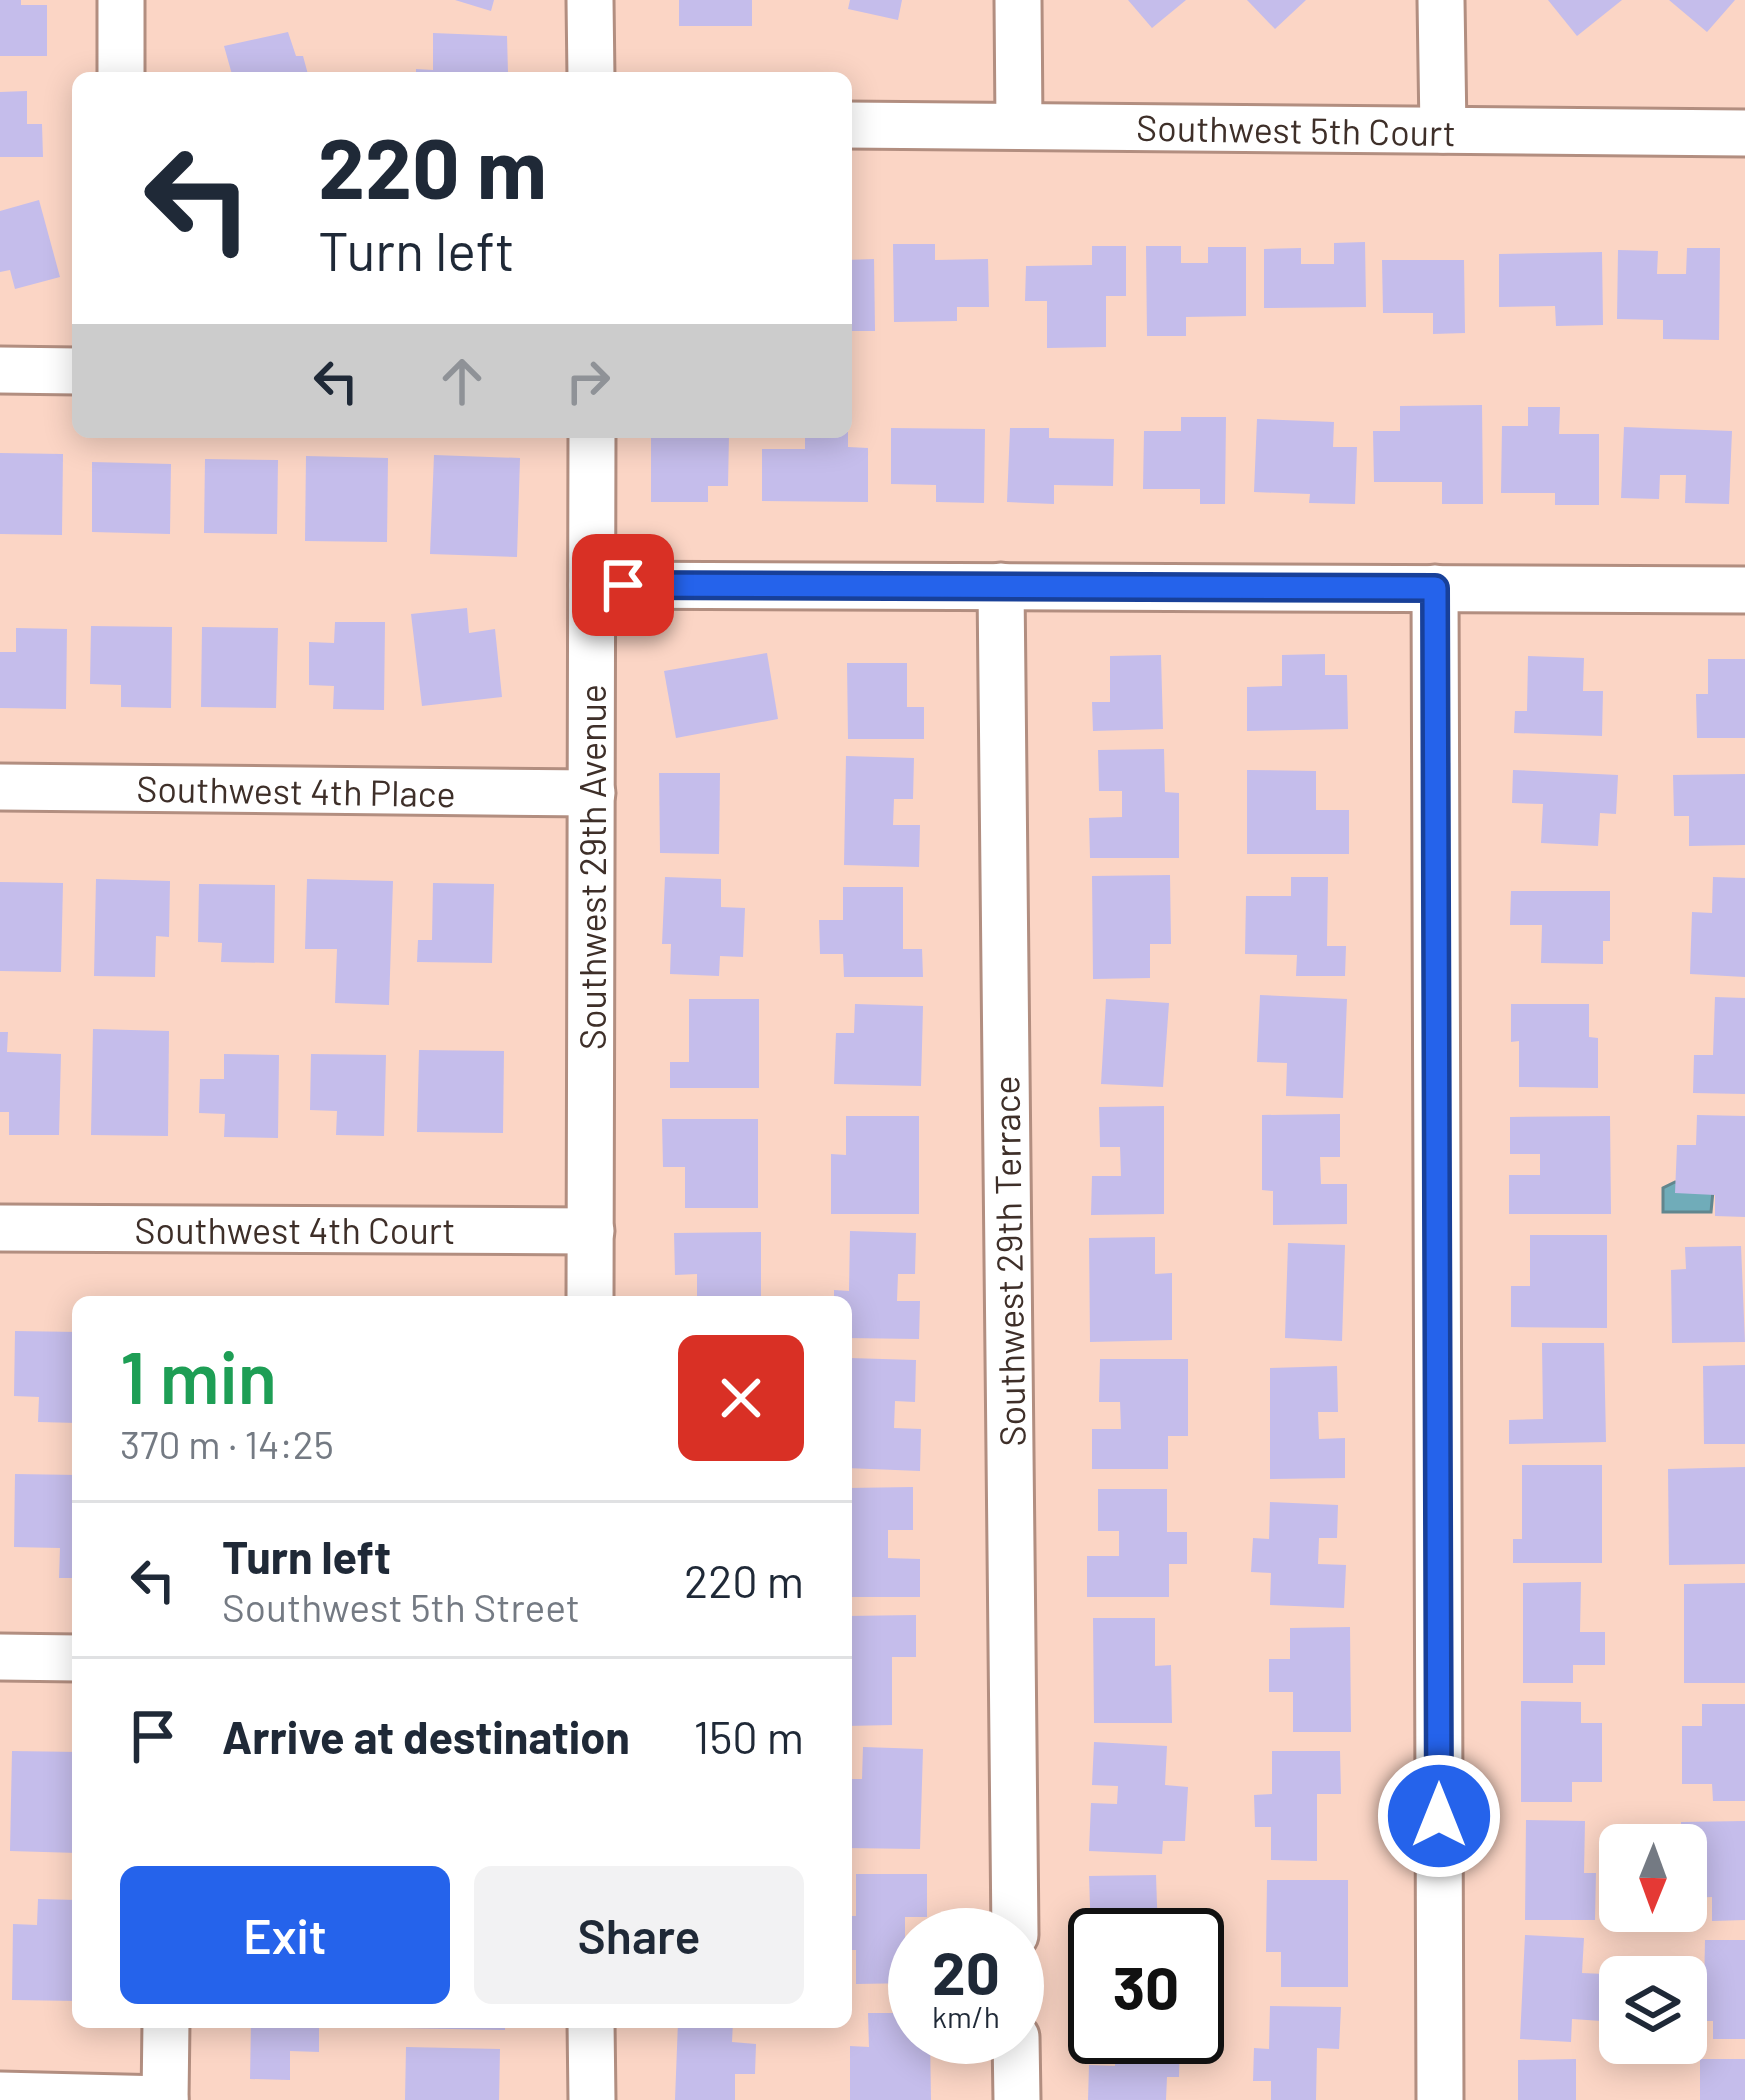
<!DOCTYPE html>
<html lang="en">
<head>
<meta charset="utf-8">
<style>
  body { margin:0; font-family:Barlow,sans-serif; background:#f2f2f3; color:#1f2937; height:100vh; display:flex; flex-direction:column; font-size:45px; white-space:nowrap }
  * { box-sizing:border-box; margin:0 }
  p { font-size:39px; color:#747a83 }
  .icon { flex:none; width:66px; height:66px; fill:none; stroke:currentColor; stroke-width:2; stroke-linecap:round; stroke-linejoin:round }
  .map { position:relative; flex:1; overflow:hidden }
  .panel { position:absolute; left:72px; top:1296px; width:780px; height:732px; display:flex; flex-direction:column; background:#fff; border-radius:18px; box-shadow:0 6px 30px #0003 }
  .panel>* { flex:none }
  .top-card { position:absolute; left:72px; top:72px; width:780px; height:366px; border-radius:18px; box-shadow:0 6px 30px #0003; background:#fff; color:#1f2937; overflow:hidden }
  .needle { width:78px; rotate:181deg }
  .fabs { position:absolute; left:1599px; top:1824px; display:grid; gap:24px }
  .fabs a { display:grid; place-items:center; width:108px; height:108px; border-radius:18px; background:#fff; box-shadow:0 6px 30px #0003; font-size:60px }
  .speed { position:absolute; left:888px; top:1908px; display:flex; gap:24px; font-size:60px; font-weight:700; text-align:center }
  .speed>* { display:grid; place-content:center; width:156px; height:156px; border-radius:50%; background:#fff; box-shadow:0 6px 30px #0003; line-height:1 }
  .speed small { font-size:30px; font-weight:400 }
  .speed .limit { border:6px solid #111; border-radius:18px; background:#fff; color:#111 }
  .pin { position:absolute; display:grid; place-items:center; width:102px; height:102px; color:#fff; margin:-51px; border-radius:24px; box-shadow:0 6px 18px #0006 }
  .me { position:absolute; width:132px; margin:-66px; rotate:0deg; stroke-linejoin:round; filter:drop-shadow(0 0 9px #0008) }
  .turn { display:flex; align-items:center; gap:42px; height:252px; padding:0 48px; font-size:54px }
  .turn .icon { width:156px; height:156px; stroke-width:2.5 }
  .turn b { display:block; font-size:84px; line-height:102px }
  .lanes { display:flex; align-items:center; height:114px; padding:0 48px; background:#0003; justify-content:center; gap:60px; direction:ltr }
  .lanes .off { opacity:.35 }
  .round { display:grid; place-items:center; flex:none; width:126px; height:126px; border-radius:18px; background:#f2f2f3 }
  .overview { display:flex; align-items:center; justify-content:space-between; height:204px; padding:0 48px }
  h1 { font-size:72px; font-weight:600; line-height:90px; color:#1e9e55 }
  .primary-button { display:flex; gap:24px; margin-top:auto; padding:24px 48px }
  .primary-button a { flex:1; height:138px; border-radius:18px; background:#2563eb; color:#fff; font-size:48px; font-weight:600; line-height:138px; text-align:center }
  .primary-button a+a { background:#f2f2f3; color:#1f2937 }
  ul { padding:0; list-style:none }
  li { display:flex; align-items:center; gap:36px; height:156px; padding:0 48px; border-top:3px solid #e0e1e3 }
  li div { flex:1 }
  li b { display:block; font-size:45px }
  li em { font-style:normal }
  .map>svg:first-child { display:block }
  .water { fill:#70acb9; stroke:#61868e; stroke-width:3 }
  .building { fill:#c5bdeb }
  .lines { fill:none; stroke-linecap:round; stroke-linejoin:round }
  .street-casing { stroke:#b28e80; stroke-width:51 }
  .street { stroke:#fff; stroke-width:45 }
  .route-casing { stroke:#184099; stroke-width:30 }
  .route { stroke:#2563eb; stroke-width:21 }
  .labels { text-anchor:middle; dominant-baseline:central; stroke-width:10; stroke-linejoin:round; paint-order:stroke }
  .street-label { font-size:36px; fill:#3e2f29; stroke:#fff }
</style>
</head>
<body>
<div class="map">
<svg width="1745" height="2100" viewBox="0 0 1745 2100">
  <rect width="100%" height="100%" fill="#fbd5c5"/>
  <polygon class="water" points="1675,1182 1713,1191 1711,1212 1663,1212 1663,1188"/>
  <g class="building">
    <polygon points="0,0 21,0 21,5 47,5 47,56 0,56"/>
    <polygon points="455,0 494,0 491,11"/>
    <rect x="679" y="0" width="73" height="26"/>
    <polygon points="850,0 902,0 898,20 848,9"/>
    <polygon points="1128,0 1186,0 1152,28"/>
    <polygon points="1247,0 1306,0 1275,29"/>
    <polygon points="1548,0 1622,0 1577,36"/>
    <polygon points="1669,0 1735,0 1707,32"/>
    <polygon points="288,32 296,56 303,56 309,78 233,78 224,46"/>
    <polygon points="433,33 507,36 508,73 497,78 416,78 416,69 433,70"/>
    <polygon points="27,91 27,124 42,124 43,157 0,157 0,92"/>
    <polygon points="39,200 60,277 15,289 10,270 0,272 0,211"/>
    <polygon points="1365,242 1366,307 1264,308 1264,249 1301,248 1301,264 1334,264 1334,243"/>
    <polygon points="893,244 935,244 935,260 988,259 989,307 957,307 957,321 894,322"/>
    <polygon points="1092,246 1126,246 1126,296 1106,296 1106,347 1047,348 1047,301 1025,301 1026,266 1092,265"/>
    <polygon points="1146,246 1181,246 1181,263 1208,263 1208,247 1246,247 1246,316 1186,317 1186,336 1147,336"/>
    <polygon points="1687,248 1720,248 1719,340 1663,339 1663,320 1617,319 1618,250 1658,251 1657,274 1686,274"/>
    <polygon points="1602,252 1603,325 1556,326 1555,306 1499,307 1499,254"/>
    <polygon points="874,259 875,331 846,331 846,260"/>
    <polygon points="1382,260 1464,260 1465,333 1433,334 1433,313 1383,313"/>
    <polygon points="1482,405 1483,504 1442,504 1442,482 1374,482 1373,431 1400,431 1400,406"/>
    <polygon points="1528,407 1560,407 1559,434 1599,434 1599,505 1555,505 1555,493 1501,493 1502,426 1528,426"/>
    <polygon points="1181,417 1226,417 1225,504 1200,504 1200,489 1143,489 1144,431 1181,431"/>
    <polygon points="1257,419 1334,422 1333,447 1357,447 1355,504 1309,503 1310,494 1254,492"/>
    <polygon points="1624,427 1732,431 1729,504 1685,503 1686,475 1660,475 1659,499 1621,498"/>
    <polygon points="891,428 985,429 984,503 936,502 936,485 891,484"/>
    <polygon points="1010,428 1049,428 1049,438 1114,439 1113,486 1054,485 1054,504 1007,502"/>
    <polygon points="651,432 729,435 728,486 708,486 708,502 651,502"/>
    <polygon points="805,432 848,432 848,447 868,448 868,502 762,501 762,449 805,449"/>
    <polygon points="0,453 63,454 62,535 0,534"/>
    <polygon points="434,455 520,458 517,557 430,554"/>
    <polygon points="306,456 388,458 387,542 305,541"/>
    <polygon points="205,459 278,460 277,534 204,533"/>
    <polygon points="92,462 171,464 170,534 92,532"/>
    <polygon points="467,608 469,633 495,629 502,697 422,706 411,614"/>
    <polygon points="335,622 385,622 384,710 333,709 334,686 309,685 309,642 334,643"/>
    <polygon points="91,626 172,627 171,708 121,707 121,685 90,684"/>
    <polygon points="202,627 278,628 276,708 201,707"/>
    <polygon points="16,628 67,629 66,709 0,708 0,652 16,652"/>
    <polygon points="767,653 778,719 676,738 664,671"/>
    <polygon points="1325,654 1325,675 1347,675 1348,729 1247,731 1247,687 1282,686 1282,655"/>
    <polygon points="1161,655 1163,729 1093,731 1092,702 1110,702 1110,656"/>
    <polygon points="1528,656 1584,658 1583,691 1603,691 1602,736 1514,733 1515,711 1527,711"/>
    <polygon points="1708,659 1745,659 1745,738 1697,738 1696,694 1708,694"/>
    <polygon points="847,663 907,663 907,707 924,707 924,739 848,739"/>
    <polygon points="1164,749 1165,792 1179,793 1179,858 1090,858 1089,818 1122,817 1122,791 1099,791 1098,750"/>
    <polygon points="846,756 914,758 913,799 894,799 893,825 920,825 919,867 844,865"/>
    <polygon points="1247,770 1316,771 1316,810 1349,810 1349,854 1247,854"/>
    <polygon points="1513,770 1618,775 1616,814 1600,813 1598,846 1541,843 1543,804 1512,803"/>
    <polygon points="659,773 720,773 719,854 660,853"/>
    <polygon points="1745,774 1745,845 1689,846 1689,816 1674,816 1673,775"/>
    <polygon points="1170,875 1171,944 1150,944 1150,978 1093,979 1092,876"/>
    <polygon points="665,877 721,879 721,907 745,908 743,957 720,956 719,976 670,974 671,944 662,944"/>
    <polygon points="1291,877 1328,877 1327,946 1346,946 1345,976 1296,976 1297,955 1245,954 1246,896 1291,896"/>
    <polygon points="1713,877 1745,878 1745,977 1690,974 1692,912 1712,913"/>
    <polygon points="96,879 170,881 169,937 156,936 155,977 94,976"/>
    <polygon points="307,879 393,881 389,1005 335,1003 337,949 305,949"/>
    <polygon points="0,882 63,883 61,972 0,971"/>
    <polygon points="433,883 494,884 492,963 417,962 418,940 432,940"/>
    <polygon points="199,884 275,885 274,963 221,962 222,943 198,942"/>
    <polygon points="843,887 903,887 903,949 922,949 923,977 844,977 843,954 820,954 819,920 843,920"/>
    <polygon points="1511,891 1610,891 1610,941 1603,941 1603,964 1541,963 1542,925 1510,925"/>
    <polygon points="1260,995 1347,999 1343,1098 1286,1096 1287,1063 1257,1062"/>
    <polygon points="1715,997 1745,998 1745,1094 1693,1093 1694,1055 1713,1055"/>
    <polygon points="689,999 759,999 759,1088 670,1088 670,1062 689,1062"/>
    <polygon points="1106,999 1169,1003 1163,1087 1101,1084"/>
    <polygon points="855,1004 923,1006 921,1086 834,1084 836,1033 854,1033"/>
    <polygon points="1511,1004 1589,1004 1589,1037 1598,1038 1598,1088 1519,1087 1519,1041 1511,1042"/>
    <polygon points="93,1029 169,1031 168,1136 91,1135"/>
    <polygon points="0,1032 8,1032 7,1052 61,1054 59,1135 9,1135 9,1112 0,1112"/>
    <polygon points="419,1050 504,1051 503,1133 417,1132"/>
    <polygon points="224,1054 279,1055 278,1138 224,1137 225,1114 199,1113 200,1079 224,1079"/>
    <polygon points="311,1054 386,1055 384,1136 336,1135 337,1111 310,1110"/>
    <polygon points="1164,1106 1164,1214 1091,1215 1092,1176 1121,1176 1120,1147 1100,1147 1099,1107"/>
    <polygon points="1340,1114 1340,1157 1320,1157 1321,1184 1347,1184 1347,1224 1273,1225 1273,1191 1262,1190 1262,1115"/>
    <polygon points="1697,1115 1745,1116 1745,1217 1715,1216 1715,1195 1675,1193 1677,1145 1696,1145"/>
    <polygon points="846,1116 919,1116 919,1214 831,1214 831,1154 846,1155"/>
    <polygon points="1610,1116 1611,1214 1509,1214 1509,1175 1540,1175 1540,1154 1510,1154 1510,1117"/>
    <polygon points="662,1119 758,1119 758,1208 685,1208 685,1167 663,1167"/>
    <polygon points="850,1231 916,1233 915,1274 898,1274 897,1301 920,1301 919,1339 846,1338 846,1302 834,1302 834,1290 849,1291"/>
    <polygon points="761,1232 761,1302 697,1302 697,1274 675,1275 674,1233"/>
    <polygon points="1530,1235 1607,1235 1607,1328 1511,1327 1511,1286 1530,1286"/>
    <polygon points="1155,1237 1155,1274 1172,1273 1172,1340 1090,1342 1089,1238"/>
    <polygon points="1288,1243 1345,1245 1342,1341 1285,1338"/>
    <polygon points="1741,1246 1745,1342 1672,1343 1671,1270 1686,1269 1685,1247"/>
    <polygon points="15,1331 78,1332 78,1423 38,1422 39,1397 14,1396"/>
    <polygon points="1542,1343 1604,1343 1606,1442 1509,1444 1509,1420 1543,1419"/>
    <polygon points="849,1358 916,1360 915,1402 895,1401 894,1428 921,1429 920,1471 846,1468"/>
    <polygon points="1100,1359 1188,1359 1188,1436 1168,1436 1168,1469 1092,1469 1092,1429 1121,1429 1120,1402 1099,1402"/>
    <polygon points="1745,1365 1745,1444 1704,1444 1703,1366"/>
    <polygon points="1337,1366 1338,1412 1318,1412 1319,1439 1345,1438 1345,1478 1270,1479 1270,1368"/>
    <polygon points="1522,1465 1602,1465 1602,1563 1513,1563 1513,1539 1522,1539"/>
    <polygon points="1745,1467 1745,1564 1669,1565 1668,1469"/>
    <polygon points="15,1474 78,1475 78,1578 59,1578 60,1548 14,1547"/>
    <polygon points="913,1487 913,1530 888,1530 888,1558 920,1559 920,1597 847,1597 848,1488"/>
    <polygon points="1098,1489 1167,1489 1167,1532 1187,1532 1187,1564 1169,1564 1169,1597 1087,1597 1087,1556 1119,1556 1119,1531 1098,1531"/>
    <polygon points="1270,1502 1338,1505 1337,1538 1319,1538 1318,1564 1346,1565 1344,1608 1270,1605 1271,1573 1251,1572 1253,1538 1269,1539"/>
    <polygon points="1581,1582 1580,1632 1605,1632 1605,1665 1573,1665 1573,1683 1523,1683 1523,1583"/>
    <polygon points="1745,1583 1745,1683 1684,1683 1684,1584"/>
    <polygon points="916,1615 916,1657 892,1657 892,1725 846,1726 848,1616"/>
    <polygon points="1093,1618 1155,1618 1155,1666 1171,1665 1172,1723 1094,1723"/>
    <polygon points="1350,1627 1351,1732 1293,1732 1293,1692 1269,1692 1269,1659 1290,1659 1290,1628"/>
    <polygon points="1521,1701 1581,1702 1581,1723 1602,1723 1602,1782 1572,1782 1572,1802 1521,1802"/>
    <polygon points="1702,1704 1745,1704 1745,1801 1713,1801 1712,1784 1682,1784 1682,1726 1702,1726"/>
    <polygon points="1094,1742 1167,1746 1165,1785 1188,1787 1185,1841 1163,1841 1162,1854 1089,1851 1091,1803 1117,1804 1118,1786 1092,1785"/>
    <polygon points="863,1747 923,1749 920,1849 846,1848 846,1779 862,1779"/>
    <polygon points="12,1751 78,1752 78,1853 10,1851"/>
    <polygon points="1272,1751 1340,1751 1341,1794 1317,1794 1317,1861 1271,1860 1271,1827 1255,1827 1254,1795 1272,1794"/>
    <polygon points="1526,1820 1585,1821 1584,1873 1596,1873 1595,1920 1525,1920"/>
    <polygon points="1745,1821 1745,1920 1712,1921 1712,1897 1686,1898 1686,1845 1681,1845 1681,1822"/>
    <polygon points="856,1874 927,1874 927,1917 905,1917 905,1944 915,1944 915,1983 856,1984 856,1950 846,1950 846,1916 856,1916"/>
    <polygon points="1156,1875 1158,1935 1091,1935 1089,1876"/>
    <polygon points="1267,1880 1348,1880 1348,1987 1281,1987 1281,1952 1266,1952"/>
    <polygon points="38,1899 78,1900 78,2001 12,2000 13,1924 37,1925"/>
    <polygon points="1525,1935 1584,1938 1582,1973 1605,1974 1602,2021 1572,2019 1571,2042 1520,2039"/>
    <polygon points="1705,1940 1745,1940 1745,2039 1713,2039 1713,2021 1686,2021 1686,1991 1704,1991"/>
    <polygon points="1270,2006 1341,2007 1339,2049 1317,2048 1316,2100 1271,2100 1271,2081 1253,2081 1254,2048 1269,2049"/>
    <polygon points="868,2013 915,2013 915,2037 930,2037 931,2100 850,2100 850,2046 869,2047"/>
    <polygon points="251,2022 319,2022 319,2052 290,2051 290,2080 250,2079"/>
    <polygon points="399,2022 505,2022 505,2030 399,2028"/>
    <polygon points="678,2022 733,2022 732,2042 756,2044 755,2074 735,2074 735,2100 675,2100"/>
    <polygon points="1093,2037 1180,2037 1179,2077 1167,2077 1166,2100 1088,2100 1089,2065 1115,2066 1115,2045 1093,2044"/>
    <polygon points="406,2047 500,2049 499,2100 405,2100"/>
    <polygon points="1576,2059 1576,2100 1518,2100 1518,2060"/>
    <rect x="1700" y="2059" width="45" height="41"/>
  </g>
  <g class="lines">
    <g class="street-casing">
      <g id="street">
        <polyline points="590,0 591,78"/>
        <polyline points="1018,0 1019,125"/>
        <polyline points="1441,0 1443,130"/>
        <polyline points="121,78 121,0"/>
        <polyline points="846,125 1745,133"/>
        <polyline points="0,370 78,371"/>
        <polyline points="592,585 1745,590"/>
        <polyline points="1001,586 1015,1935"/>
        <polyline points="1435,588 1440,2100"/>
        <polyline points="0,787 592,793"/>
        <polyline points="0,1228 591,1231"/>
        <polyline points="590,1302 592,432"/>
        <polyline points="0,1657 78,1658"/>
        <polyline points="591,2022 592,2100"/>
        <polyline points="1016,2037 1017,2100"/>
        <polyline points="0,2095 165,2099"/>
        <polyline points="165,2100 166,2022"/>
      </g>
    </g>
    <use href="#street" class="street"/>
  </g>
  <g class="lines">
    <g class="route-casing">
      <polyline id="route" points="623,585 1435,588 1439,1816"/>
    </g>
    <use href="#route" class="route"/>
  </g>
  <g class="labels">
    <g class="street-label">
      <text transform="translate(1296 129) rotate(1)">Southwest 5th Court</text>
      <text transform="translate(296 790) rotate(1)">Southwest 4th Place</text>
      <text transform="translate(591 867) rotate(-90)">Southwest 29th Avenue</text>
      <text x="295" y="1229">Southwest 4th Court</text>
      <text transform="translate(1008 1261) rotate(-91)">Southwest 29th Terrace</text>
    </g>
  </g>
</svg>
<div class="fabs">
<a><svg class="needle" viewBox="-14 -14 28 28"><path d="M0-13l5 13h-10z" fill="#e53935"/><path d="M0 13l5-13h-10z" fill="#747a83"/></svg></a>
<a><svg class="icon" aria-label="layers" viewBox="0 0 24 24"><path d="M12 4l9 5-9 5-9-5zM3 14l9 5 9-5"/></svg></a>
</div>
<div class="speed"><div>20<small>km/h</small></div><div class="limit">30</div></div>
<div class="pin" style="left:623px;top:585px;background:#d93025"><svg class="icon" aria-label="arrive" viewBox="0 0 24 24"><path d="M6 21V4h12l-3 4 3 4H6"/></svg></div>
<svg class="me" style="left:1439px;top:1816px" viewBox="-20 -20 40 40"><circle r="17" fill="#2563eb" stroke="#fff" stroke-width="3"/><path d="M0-11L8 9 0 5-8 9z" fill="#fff"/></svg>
<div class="top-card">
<div class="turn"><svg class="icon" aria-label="left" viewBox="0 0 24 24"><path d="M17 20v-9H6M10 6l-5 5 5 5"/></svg><div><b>220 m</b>Turn left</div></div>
<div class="lanes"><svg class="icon" aria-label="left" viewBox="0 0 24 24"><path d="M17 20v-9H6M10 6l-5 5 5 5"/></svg><svg class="icon off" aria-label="ahead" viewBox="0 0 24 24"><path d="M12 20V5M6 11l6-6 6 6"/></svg><svg class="icon off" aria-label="right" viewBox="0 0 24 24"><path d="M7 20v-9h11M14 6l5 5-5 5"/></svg></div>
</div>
<section class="panel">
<div class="overview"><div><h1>1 min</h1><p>370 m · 14:25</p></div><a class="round" style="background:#d93025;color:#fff"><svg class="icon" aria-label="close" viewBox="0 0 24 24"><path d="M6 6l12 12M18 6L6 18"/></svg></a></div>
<ul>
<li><svg class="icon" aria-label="left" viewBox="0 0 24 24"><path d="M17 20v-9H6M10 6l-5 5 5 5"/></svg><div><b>Turn left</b><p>Southwest 5th Street</p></div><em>220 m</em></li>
<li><svg class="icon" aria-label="arrive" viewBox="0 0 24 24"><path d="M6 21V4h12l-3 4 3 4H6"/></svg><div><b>Arrive at destination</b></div><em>150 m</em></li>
</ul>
<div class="primary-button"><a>Exit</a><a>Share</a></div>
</section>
</div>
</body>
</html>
